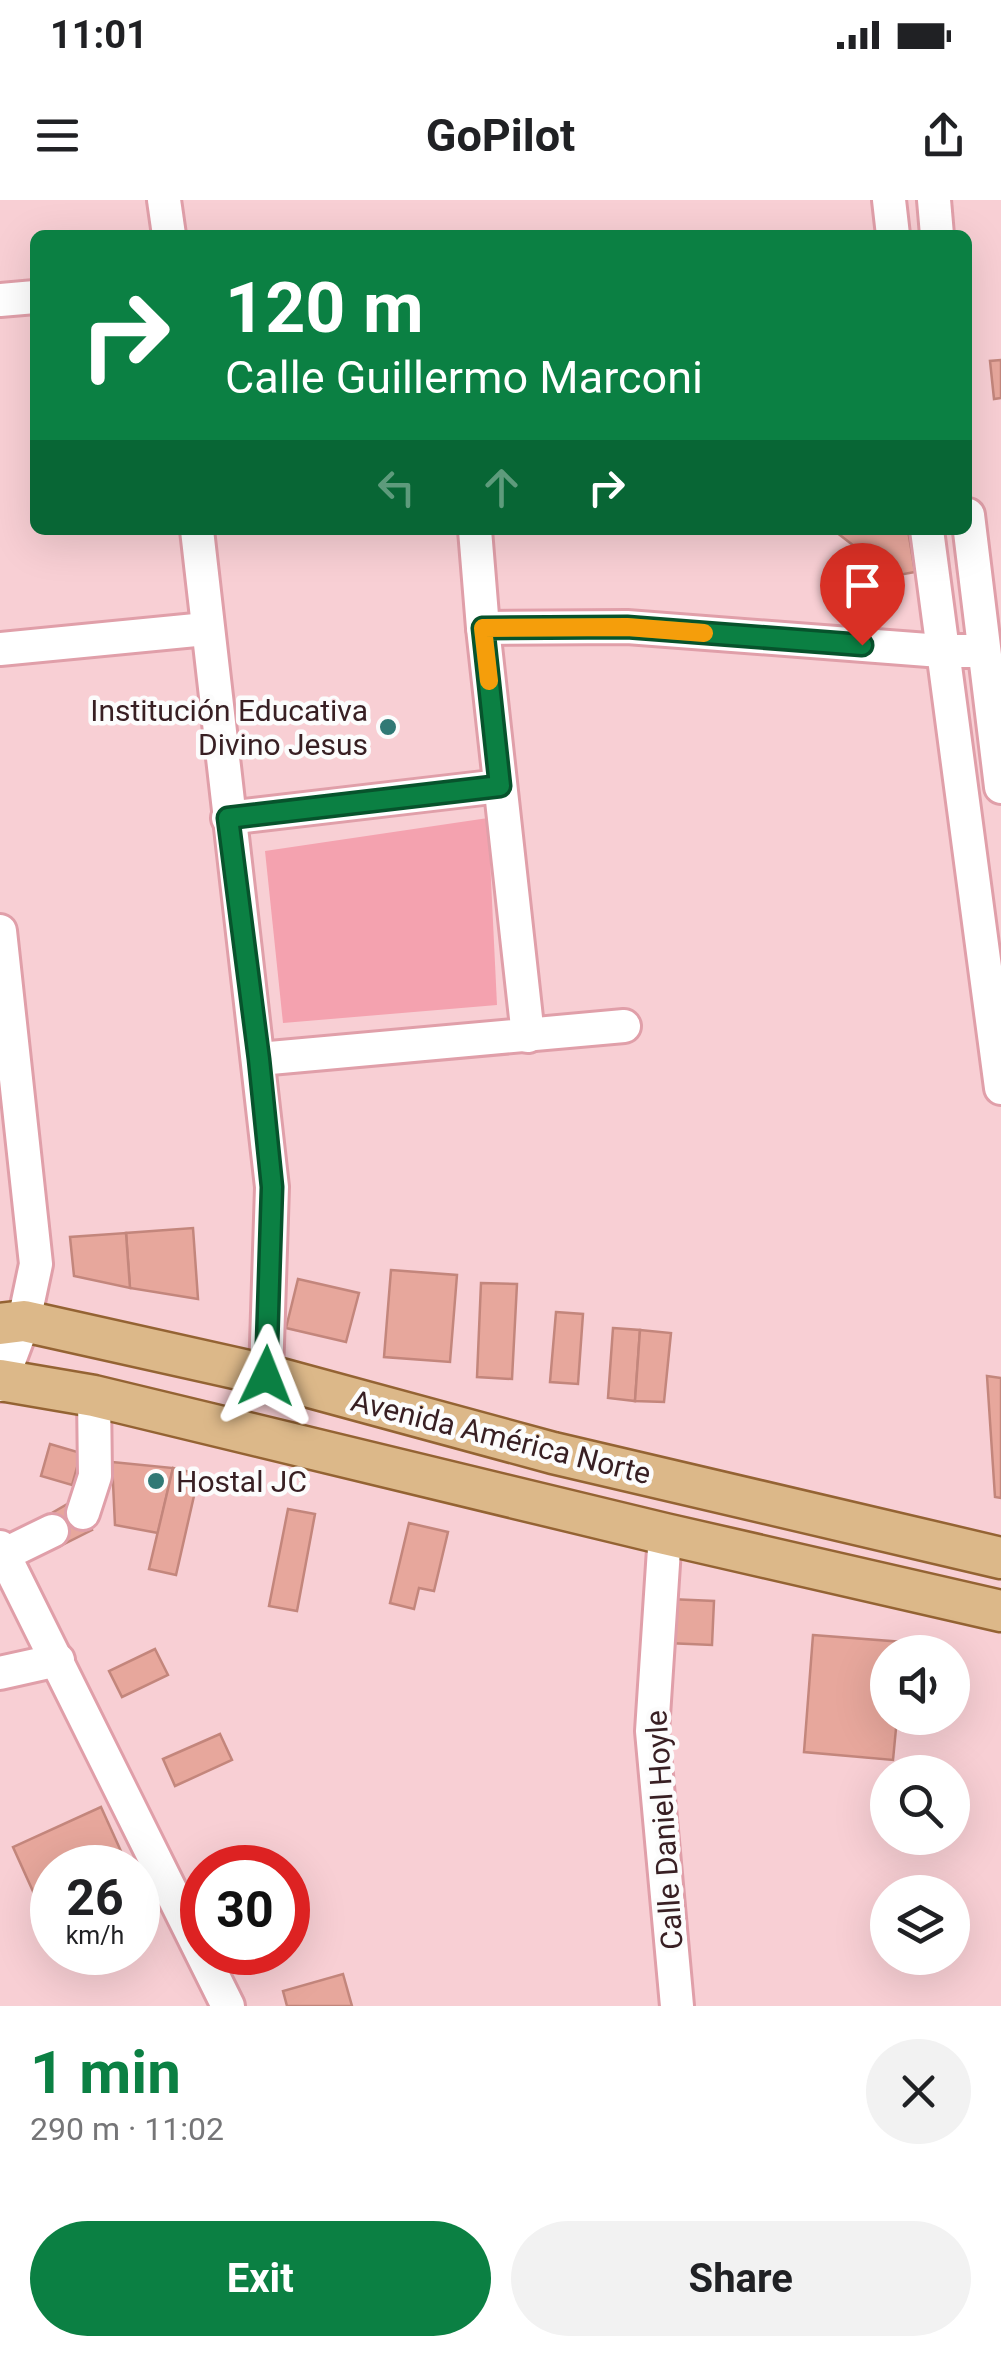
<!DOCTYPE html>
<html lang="en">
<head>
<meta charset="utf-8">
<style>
  body { margin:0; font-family:Roboto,sans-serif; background:#f2f2f2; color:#202124; height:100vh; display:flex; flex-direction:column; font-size:38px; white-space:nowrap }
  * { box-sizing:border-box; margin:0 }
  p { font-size:32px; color:#757577 }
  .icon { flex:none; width:55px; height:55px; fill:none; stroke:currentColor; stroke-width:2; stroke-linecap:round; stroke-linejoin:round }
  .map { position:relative; height:1806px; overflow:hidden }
  .sheet { display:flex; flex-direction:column; background:#fff; flex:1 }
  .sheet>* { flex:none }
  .hud { position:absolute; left:30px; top:30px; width:942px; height:305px; border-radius:15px; box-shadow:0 10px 40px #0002; background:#0b8043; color:#fff; overflow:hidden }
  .fabs { position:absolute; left:870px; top:1435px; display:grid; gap:20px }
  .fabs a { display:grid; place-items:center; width:100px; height:100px; border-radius:50%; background:#fff; box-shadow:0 10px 40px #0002; font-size:50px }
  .speed { position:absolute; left:30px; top:1645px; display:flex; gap:20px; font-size:50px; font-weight:700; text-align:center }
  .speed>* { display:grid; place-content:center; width:130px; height:130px; border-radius:50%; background:#fff; box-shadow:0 10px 40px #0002; line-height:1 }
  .speed small { font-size:25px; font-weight:400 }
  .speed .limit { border:15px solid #d22; background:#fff; color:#111 }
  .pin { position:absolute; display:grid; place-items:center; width:85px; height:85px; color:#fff; margin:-102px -42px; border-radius:50% 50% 50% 0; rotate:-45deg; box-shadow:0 0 10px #0007 }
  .pin .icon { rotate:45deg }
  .me { position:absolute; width:110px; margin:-55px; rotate:2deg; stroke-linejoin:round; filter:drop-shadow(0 0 8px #0008) }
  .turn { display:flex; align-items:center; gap:35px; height:210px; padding:0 30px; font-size:45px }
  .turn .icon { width:130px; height:130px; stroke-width:2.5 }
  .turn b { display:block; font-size:70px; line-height:85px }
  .lanes { display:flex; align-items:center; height:95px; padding:0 30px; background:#0003; justify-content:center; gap:50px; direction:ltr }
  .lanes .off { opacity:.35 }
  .round { display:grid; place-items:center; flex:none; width:105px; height:105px; border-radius:52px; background:#f2f2f2 }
  .head { display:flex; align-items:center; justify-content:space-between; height:170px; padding:0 30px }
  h1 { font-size:60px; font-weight:700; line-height:75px; color:#0b8043 }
  .action { display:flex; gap:20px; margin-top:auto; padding:20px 30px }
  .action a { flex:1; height:115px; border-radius:60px; background:#0b8043; color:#fff; font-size:40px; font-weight:700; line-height:115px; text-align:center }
  .action a+a { background:#f2f2f2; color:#202124 }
  .status { display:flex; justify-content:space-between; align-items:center; height:70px; padding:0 50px; background:#fff; direction:ltr }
  .status svg { height:28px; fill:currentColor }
  header { display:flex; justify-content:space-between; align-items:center; height:130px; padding:0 30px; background:#fff; font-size:45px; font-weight:700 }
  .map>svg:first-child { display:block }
  .green { fill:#f4a2af }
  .building { fill:#e7a79c; stroke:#c3867c; stroke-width:2.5 }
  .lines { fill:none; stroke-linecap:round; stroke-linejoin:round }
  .minor-casing { stroke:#e09fa9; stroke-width:38 }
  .major-casing { stroke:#946333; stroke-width:45 }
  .minor { stroke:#fff; stroke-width:32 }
  .major { stroke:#dcb889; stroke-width:40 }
  .route-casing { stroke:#07532c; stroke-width:25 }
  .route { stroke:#0b8043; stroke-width:18 }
  .slow { stroke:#f59e0b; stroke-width:18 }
  .poi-dot { fill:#317975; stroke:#fcfcfc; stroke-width:4 }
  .labels { text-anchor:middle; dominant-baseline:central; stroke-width:9; stroke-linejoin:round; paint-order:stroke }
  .poi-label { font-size:30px; fill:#381f23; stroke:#fcfcfc; text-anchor:end }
  .street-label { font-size:30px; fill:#381f23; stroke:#fcfcfc }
</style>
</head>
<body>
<div class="status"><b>11:01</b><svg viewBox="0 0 49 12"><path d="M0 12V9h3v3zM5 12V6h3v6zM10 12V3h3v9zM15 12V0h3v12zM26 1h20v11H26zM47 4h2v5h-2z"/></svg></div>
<header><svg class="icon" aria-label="menu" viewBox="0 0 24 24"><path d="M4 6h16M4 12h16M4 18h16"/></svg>GoPilot<svg class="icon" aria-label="share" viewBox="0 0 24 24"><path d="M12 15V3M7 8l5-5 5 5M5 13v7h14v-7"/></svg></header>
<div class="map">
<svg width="1001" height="1806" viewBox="0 0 1001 1806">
  <rect width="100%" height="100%" fill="#f8cfd4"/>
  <polygon class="green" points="488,618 497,805 283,823 265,651"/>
  <g class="building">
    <polygon points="1001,160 1001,198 994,199 990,161"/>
    <polygon points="851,330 908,330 915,372 893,376 836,332"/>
    <polygon points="193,1028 198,1099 130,1088 126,1033"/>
    <polygon points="126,1033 130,1088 74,1076 70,1037"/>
    <polygon points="391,1070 457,1075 450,1162 384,1157"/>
    <polygon points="298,1079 359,1093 346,1142 286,1128"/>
    <polygon points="481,1083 517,1084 512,1179 477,1177"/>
    <polygon points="556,1112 583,1114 578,1184 550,1182"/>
    <polygon points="613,1128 640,1130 635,1201 608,1198"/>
    <polygon points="640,1130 671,1133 664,1202 635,1201"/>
    <polygon points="987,1176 1001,1178 1001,1298 995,1297"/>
    <polygon points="50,1244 81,1253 72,1285 41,1276"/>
    <polygon points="112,1262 173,1268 158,1333 115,1325"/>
    <polygon points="173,1268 199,1274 176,1375 149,1369"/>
    <polygon points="76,1299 92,1330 60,1346 45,1317"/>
    <polygon points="288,1309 315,1314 297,1411 269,1406"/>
    <polygon points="409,1323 448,1332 434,1391 419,1388 414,1409 390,1403"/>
    <polygon points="669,1399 714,1401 712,1445 667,1443"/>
    <polygon points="813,1435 903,1442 902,1452 888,1452 888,1518 897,1518 893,1560 804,1552"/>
    <polygon points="155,1449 168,1475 122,1497 109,1471"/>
    <polygon points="220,1534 232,1560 175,1586 163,1559"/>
    <polygon points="101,1607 124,1658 103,1668 52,1668 52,1690 36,1698 13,1647"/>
    <polygon points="343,1774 352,1806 287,1806 283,1791"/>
  </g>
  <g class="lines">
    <g class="minor-casing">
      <g id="minor">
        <polyline points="164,0 169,35"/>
        <polyline points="889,0 893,35"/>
        <polyline points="934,0 937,35"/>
        <polyline points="0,100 35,97"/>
        <polyline points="968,315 1001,587"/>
        <polyline points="197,330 272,987 266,1175"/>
        <polyline points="475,330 483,428 528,836"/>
        <polyline points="927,330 1001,888"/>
        <polyline points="483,428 627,427 941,451 982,451"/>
        <polyline points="0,449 206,429"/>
        <polyline points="228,618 500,586"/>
        <polyline points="0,731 36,1064 24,1121 0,1185"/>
        <polyline points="259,859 624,826"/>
        <polyline points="83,1313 95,1276 94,1196"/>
        <polyline points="665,1334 652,1531 677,1806"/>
        <polyline points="0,1347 228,1806"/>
        <polyline points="3,1355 52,1331"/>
        <polyline points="0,1473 58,1460"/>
      </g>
    </g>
    <g class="major-casing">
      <g id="major">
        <polyline points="0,1124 24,1121 266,1175 553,1253 1001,1358"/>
        <polyline points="0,1180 94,1196 665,1334 1001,1411"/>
      </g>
    </g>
    <use href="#minor" class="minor"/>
    <use href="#major" class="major"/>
  </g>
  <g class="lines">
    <g class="route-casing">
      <polyline id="route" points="266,1176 272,987 259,859 228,618 500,586 483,428 627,427 862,445"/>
    </g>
    <use href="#route" class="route"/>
    <polyline class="slow" points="489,481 483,428 627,427 704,433"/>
  </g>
  <g class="poi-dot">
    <circle cx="388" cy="527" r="10"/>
    <circle cx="156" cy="1281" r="10"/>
  </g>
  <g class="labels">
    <g class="poi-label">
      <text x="368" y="510">Institución Educativa<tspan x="368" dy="34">Divino Jesus</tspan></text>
      <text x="176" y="1281" text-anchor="start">Hostal JC</text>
    </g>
    <g class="street-label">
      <text transform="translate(501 1237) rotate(14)">Avenida América Norte</text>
      <text transform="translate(664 1630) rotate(-94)">Calle Daniel Hoyle</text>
    </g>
  </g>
</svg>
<div class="fabs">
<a><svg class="icon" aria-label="sound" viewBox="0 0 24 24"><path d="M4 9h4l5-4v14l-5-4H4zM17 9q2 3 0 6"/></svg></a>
<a><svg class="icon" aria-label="search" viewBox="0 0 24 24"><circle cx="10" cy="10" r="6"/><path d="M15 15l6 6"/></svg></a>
<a><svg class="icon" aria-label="layers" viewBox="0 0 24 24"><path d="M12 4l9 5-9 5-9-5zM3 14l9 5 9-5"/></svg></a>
</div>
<div class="speed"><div>26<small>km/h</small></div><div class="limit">30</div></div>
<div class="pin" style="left:862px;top:445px;background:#d93025"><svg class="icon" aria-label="arrive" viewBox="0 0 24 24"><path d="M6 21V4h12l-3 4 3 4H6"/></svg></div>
<svg class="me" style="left:266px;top:1176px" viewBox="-20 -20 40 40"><path d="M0-17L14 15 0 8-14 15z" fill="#0b8043" stroke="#fff" stroke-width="4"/></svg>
<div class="hud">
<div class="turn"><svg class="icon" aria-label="right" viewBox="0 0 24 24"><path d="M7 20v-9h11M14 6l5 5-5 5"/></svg><div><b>120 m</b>Calle Guillermo Marconi</div></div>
<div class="lanes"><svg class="icon off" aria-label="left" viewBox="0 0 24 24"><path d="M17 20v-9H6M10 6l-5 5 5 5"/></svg><svg class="icon off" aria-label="ahead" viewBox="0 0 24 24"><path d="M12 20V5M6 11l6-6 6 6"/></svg><svg class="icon" aria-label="right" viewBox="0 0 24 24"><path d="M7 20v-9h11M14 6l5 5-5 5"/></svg></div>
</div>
</div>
<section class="sheet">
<div class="head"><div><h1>1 min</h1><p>290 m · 11:02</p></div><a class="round"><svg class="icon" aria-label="close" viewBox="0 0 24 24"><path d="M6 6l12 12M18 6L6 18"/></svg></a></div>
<div class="action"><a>Exit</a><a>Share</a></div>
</section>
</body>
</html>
